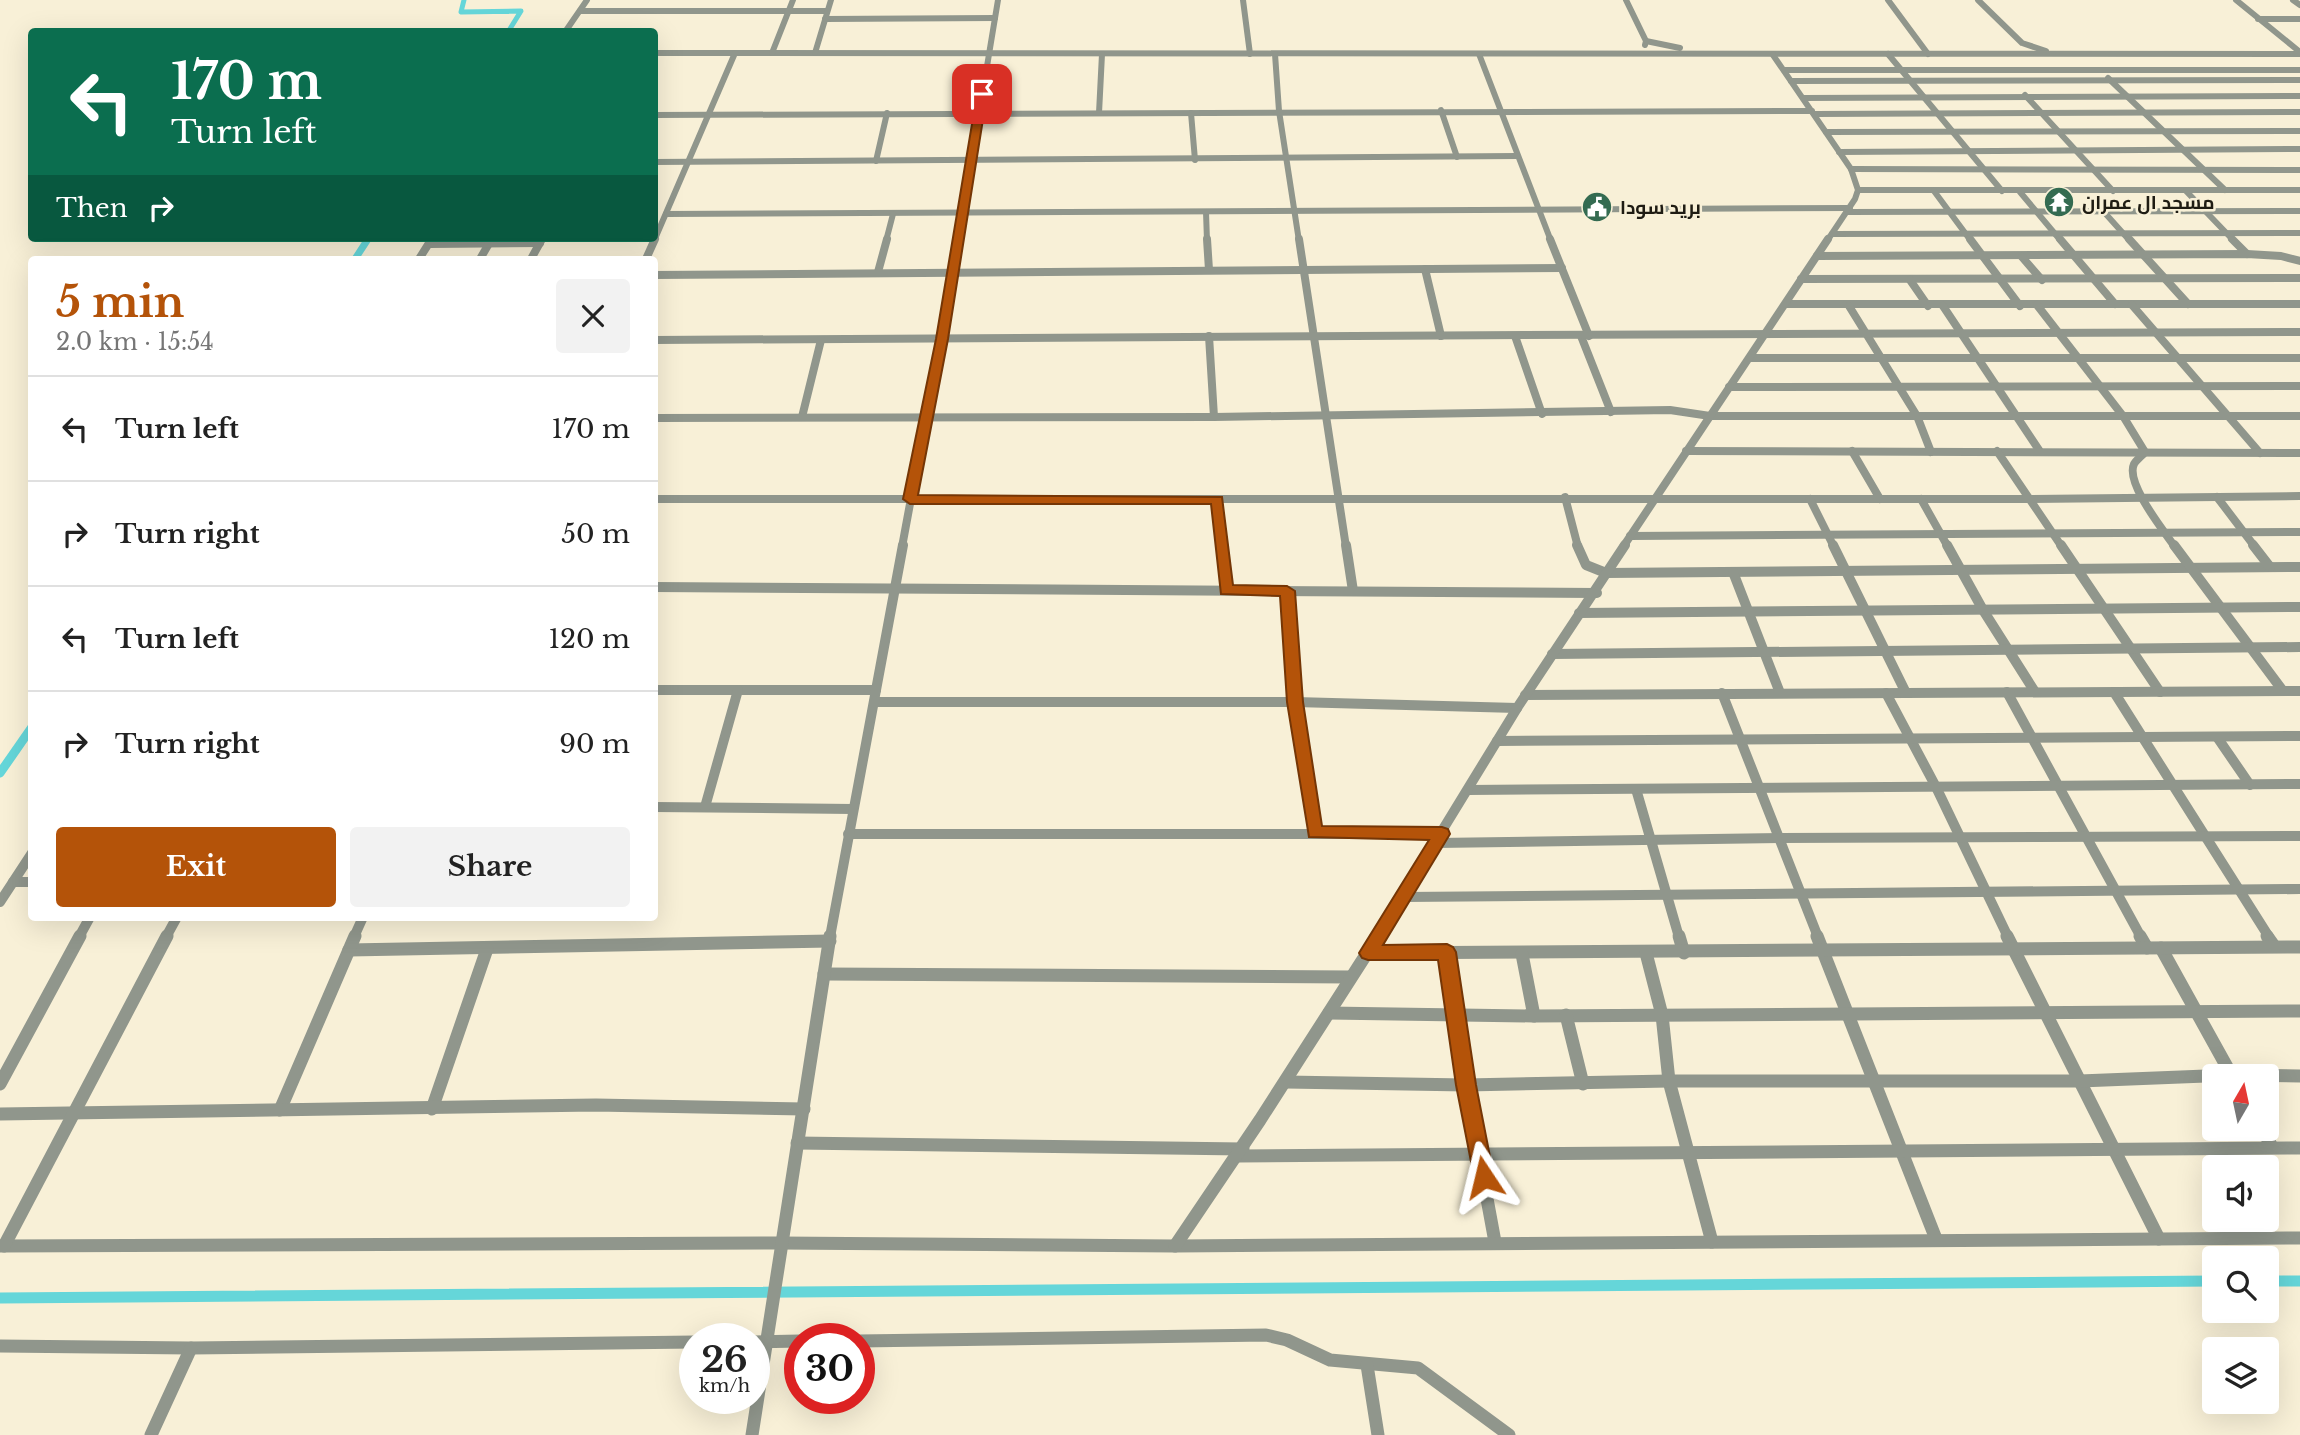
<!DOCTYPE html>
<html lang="en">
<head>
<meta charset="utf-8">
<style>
  body { margin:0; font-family:"Libre Baskerville",Cairo,serif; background:#f2f2f2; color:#222; height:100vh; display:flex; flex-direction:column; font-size:26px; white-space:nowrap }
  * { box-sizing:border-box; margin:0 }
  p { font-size:23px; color:#767676 }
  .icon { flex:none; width:38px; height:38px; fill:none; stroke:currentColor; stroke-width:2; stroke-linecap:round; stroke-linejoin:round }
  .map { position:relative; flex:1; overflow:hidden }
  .panel { position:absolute; left:28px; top:256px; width:630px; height:665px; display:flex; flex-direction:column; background:#fff; border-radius:7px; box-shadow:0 7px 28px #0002 }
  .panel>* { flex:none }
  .top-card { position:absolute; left:28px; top:28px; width:630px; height:214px; border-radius:7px; box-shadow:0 7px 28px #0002; background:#0b6e4f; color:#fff; overflow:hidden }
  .needle { width:46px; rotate:9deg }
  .buttons { position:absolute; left:2202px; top:1064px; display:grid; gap:14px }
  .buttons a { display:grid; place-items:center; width:77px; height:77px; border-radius:7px; background:#fff; box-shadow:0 7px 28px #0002; font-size:35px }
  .speed { position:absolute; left:679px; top:1323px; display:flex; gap:14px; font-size:35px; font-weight:700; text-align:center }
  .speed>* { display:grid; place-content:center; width:91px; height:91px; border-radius:50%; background:#fff; box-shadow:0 7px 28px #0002; line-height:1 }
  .speed small { font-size:18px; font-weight:400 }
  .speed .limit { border:10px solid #d22; background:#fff; color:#111 }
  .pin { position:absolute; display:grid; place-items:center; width:60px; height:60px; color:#fff; margin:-30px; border-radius:14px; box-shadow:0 4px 10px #0006 }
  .me { position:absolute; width:77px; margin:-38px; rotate:350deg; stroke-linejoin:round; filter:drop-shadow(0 0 5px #0008) }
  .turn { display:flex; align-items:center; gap:24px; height:147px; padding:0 28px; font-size:32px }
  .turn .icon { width:91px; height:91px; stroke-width:2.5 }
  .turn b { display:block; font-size:49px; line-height:60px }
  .then { display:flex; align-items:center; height:66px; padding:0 28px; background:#0003; gap:14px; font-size:26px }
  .round { display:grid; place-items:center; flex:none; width:74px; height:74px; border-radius:7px; background:#f2f2f2 }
  .overview { display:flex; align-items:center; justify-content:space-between; height:119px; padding:0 28px }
  h1 { font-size:42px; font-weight:700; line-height:52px; color:#b45309 }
  .button { display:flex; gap:14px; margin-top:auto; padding:14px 28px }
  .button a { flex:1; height:80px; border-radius:7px; background:#b45309; color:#fff; font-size:28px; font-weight:700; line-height:80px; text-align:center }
  .button a+a { background:#f2f2f2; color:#222 }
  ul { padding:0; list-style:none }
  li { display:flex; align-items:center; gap:21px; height:105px; padding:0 28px; border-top:2px solid #e0e0e0 }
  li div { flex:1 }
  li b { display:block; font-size:26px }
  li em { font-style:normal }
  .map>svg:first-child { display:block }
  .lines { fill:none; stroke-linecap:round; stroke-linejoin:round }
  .canal-far3 { stroke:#65d6d9; stroke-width:5 }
  .canal-far2 { stroke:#65d6d9; stroke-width:7 }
  .canal-far1 { stroke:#65d6d9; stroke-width:9 }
  .canal { stroke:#65d6d9; stroke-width:11 }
  .minor-far3 { stroke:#90968c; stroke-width:6 }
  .minor-far2 { stroke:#90968c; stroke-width:8 }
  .minor-far1 { stroke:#90968c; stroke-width:10 }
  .minor { stroke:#90968c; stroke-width:13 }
  .route { fill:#b45309; stroke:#753606; stroke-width:2 }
  .labels { text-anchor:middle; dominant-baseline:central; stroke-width:5; stroke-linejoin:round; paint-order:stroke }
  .far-poi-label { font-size:19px; font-weight:bold; fill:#1f1c13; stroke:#f8f0d7; text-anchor:start }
</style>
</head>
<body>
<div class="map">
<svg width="2300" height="1435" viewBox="0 0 2300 1435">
  <rect width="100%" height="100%" fill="#f8f0d7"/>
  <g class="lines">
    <g class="canal-far3">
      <polyline points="464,0 461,12 521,11 508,32"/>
      <polyline points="367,241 369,238"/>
    </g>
    <polyline class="canal-far2" points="355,259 368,239"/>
    <polyline class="canal-far1" points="0,773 32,727"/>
    <g class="canal">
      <polyline points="2266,1281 2300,1281"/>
      <polyline points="0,1298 2214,1281"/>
    </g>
    <g class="minor-far3">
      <polyline points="1243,0 1250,54"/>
      <polyline points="1626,0 1646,41 1645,45"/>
      <polyline points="1888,0 1928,54"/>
      <polyline points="1978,0 2022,43 2046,51"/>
      <polyline points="2236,0 2300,52"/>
      <polyline points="2293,0 2300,5"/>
      <polyline points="580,11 827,11"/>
      <polyline points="825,19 995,18"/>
      <polyline points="2258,19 2300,19"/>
      <polyline points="565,32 587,0"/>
      <polyline points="1646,41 1680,48"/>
      <polyline points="654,53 2300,54"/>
      <polyline points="772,53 793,0"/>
      <polyline points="815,53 831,0"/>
      <polyline points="1275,54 1279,111 1299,241"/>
      <polyline points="1479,54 1551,241"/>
      <polyline points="1888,54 2002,191"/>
      <polyline points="1773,55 1851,169 1858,190 1855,199 1827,241"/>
      <polyline points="1784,70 2300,70"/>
      <polyline points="2108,78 2225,190"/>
      <polyline points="1791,81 2300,80"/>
      <polyline points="2025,95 2113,191"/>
      <polyline points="1803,98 2300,96"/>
      <polyline points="1441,110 1457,157"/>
      <polyline points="1099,113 1102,54"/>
      <polyline points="1191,113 1195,160"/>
      <polyline points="1815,114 2300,112"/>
      <polyline points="654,115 1812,111"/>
      <polyline points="1826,132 2300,131"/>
      <polyline points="1839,152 2300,149"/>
      <polyline points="876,161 887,113"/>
      <polyline points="654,162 1517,156"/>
      <polyline points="1851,169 2300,170"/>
      <polyline points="1858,190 2300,190"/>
      <polyline points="1934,191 1971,241"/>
      <polyline points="2186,191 2234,241"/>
      <polyline points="2020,192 2061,241"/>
      <polyline points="1206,212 1207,241"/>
      <polyline points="1848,212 2300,211"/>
      <polyline points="2104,212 2130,241"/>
      <polyline points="666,214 1850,208"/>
      <polyline points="1832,234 2300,233"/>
      <polyline points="541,241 542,238"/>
      <polyline points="654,241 735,53"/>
      <polyline points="886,241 893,214"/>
      <polyline points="958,241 998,0"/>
    </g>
    <g class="minor-far2">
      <polyline points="1207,239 1209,270"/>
      <polyline points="1299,239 1346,547"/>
      <polyline points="1550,239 1589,336"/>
      <polyline points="1970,239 2020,306"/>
      <polyline points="2060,239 2115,304"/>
      <polyline points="2129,239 2188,304"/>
      <polyline points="2232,239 2247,254"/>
      <polyline points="429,244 540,243"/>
      <polyline points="1817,256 2247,254 2281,256 2300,261"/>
      <polyline points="2022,257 2042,280"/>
      <polyline points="419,259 431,240"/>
      <polyline points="480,259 491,240"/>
      <polyline points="531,259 542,239"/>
      <polyline points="646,259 655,239"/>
      <polyline points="1425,269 1441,336"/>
      <polyline points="878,272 887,239"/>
      <polyline points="654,275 1562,268"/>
      <polyline points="1801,279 2300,278"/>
      <polyline points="1910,280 1928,306"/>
      <polyline points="1786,304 2300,304"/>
      <path d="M2037,305l86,111 22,36c-3,4 -9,8 -11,12 -9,19 30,67 41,83"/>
      <polyline points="2132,305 2260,453"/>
      <polyline points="1849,306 1917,416 1931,452"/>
      <polyline points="1943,306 2039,450"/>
      <polyline points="1209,336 1214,417"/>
      <polyline points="1515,336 1542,414"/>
      <polyline points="1581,336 1611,412"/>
      <path d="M654,340c549,-2 1097,-8 1646,-8"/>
      <polyline points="1750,358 2300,358"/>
      <polyline points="1729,387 2300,386"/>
      <polyline points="802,417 821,340"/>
      <polyline points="654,418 1214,417 1670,410 1710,416 2300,416"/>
      <polyline points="1686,451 2300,453"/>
      <polyline points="1852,451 1880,499"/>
      <polyline points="1997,451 2062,547"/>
      <polyline points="1565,497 1578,547"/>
      <polyline points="2217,497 2255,547"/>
      <polyline points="654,499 2030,499 2300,496"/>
      <polyline points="1810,499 1834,547"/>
      <polyline points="1921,499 1948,547"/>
      <polyline points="1217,500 1222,547"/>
      <polyline points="1630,536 2300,532"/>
      <polyline points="902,547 959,239"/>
      <polyline points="1623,547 1828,239"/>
    </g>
    <g class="minor-far1">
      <polyline points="1222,545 1226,590"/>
      <polyline points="1346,545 1353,591"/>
      <polyline points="1577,545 1586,565 1606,573 2300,567"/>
      <polyline points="1833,545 1906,693"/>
      <polyline points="1947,545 1983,610 2035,692"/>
      <polyline points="2061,545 2160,692"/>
      <polyline points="2174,545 2283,691"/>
      <polyline points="2253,545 2270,567"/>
      <polyline points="1733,572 1780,693"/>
      <polyline points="654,587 1597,593"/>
      <polyline points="1288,591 1295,702 1315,833"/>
      <polyline points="1579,613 2300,607"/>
      <polyline points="1552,654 2300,647"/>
      <polyline points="654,690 876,690"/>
      <polyline points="2007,692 2141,937"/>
      <polyline points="2114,692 2269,937"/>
      <polyline points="1722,693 1818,937"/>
      <polyline points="1886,693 1936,787 2008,937"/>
      <polyline points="1525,695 2300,691"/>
      <polyline points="874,702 1295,702 1517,708"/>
      <polyline points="2217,737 2250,785"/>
      <polyline points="1497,741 2300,736"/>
      <polyline points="1636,789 1679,937"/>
      <polyline points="1468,790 2300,784"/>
      <polyline points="654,807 853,809"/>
      <polyline points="705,807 738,690"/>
      <polyline points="848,834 1442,834"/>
      <path d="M1436,843c115,-1 230,-4 345,-5 173,-2 346,0 519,-2"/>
      <polyline points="13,882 32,882"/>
      <polyline points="1404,897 2300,889"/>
      <polyline points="0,902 32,853"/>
      <polyline points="79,937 90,917"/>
      <polyline points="166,937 177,917"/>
      <polyline points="354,937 363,917"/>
      <polyline points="830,937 903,545"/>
      <polyline points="1377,937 1519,705 1625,545"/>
    </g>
    <g class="minor">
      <polyline points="1679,936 1684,953"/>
      <polyline points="1817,936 1936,1239"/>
      <polyline points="2007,936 2159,1239"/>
      <polyline points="2140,936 2147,948"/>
      <polyline points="2267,936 2274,946"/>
      <polyline points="2161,948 2232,1076"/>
      <polyline points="349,950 830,941"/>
      <polyline points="1447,952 1466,1085 1495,1242"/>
      <polyline points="1368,953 2300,947"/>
      <polyline points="1646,953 1662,1015 1669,1081 1712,1242"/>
      <polyline points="1522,954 1534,1016"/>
      <polyline points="824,974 1351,977"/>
      <polyline points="1329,1013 1534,1016 2300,1011"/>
      <polyline points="1566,1015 1583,1084"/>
      <polyline points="1286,1082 1466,1085 1669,1081 2080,1081 2231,1075 2300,1076"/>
      <polyline points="0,1084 80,936"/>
      <polyline points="432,1109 487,949"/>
      <polyline points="280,1110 355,936"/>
      <polyline points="0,1114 596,1105 804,1109"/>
      <polyline points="2262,1129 2272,1147"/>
      <polyline points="797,1143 1243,1149"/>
      <polyline points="1238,1156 2300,1148"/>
      <polyline points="0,1246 780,1243 1175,1246 2300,1238"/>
      <polyline points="4,1246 167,936"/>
      <polyline points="1175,1246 1260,1120 1378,936"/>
      <polyline points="859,1341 1266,1335 1287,1340 1330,1360 1418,1368 1509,1435"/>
      <polyline points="754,1342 800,1341"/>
      <polyline points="0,1346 191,1348 695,1342"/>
      <polyline points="1367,1365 1378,1435"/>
      <polyline points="151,1435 191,1348"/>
      <polyline points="752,1435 830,936"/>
    </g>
  </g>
  <polygon class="route" points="982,91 987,94 948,339 918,495 1222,497 1233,585 1287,586 1295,591 1303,702 1322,826 1442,827 1448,829 1450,834 1383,945 1447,944 1453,947 1456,952 1476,1085 1494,1177 1491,1183 1484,1186 1477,1183 1474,1177 1456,1085 1438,960 1368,960 1362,958 1359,953 1429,840 1309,837 1287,702 1280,596 1221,594 1211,504 910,504 903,499 936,339 977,94"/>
  <defs>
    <g id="temple-disc" transform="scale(1.575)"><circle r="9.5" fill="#346b51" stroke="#f8f0d7"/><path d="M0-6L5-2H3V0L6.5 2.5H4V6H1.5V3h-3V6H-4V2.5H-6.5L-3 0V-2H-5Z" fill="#fff"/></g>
    <g id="civic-disc" transform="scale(1.575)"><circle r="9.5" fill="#346b51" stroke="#f8f0d7"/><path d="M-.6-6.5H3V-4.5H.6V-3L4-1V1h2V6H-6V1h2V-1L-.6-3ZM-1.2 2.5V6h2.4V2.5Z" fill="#fff"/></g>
  </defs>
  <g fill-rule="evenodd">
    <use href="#temple-disc" x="2059" y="202"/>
    <use href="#civic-disc" x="1597" y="207"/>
  </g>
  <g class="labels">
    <g class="far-poi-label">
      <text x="2082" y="202">مسجد ال عمران</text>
      <text x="1620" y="207">بريد سودا</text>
    </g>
  </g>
</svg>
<div class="buttons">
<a><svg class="needle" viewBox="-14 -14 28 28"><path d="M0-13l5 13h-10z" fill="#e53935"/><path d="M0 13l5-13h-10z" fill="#767676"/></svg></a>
<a><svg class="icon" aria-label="sound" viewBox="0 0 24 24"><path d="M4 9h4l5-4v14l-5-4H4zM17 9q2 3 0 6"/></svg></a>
<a><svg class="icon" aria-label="search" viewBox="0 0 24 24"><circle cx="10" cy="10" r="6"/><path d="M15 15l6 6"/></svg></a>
<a><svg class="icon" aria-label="layers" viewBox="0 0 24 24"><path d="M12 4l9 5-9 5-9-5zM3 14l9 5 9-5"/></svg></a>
</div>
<div class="speed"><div>26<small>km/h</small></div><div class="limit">30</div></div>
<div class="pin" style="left:982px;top:94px;background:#d93025"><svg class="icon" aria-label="arrive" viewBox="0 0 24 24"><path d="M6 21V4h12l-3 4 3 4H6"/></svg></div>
<svg class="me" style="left:1484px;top:1177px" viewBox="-20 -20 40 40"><path d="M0-17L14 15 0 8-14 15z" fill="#b45309" stroke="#fff" stroke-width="4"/></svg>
<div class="top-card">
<div class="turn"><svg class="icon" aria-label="left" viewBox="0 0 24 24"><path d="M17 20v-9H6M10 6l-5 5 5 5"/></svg><div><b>170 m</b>Turn left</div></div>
<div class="then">Then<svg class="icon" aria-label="right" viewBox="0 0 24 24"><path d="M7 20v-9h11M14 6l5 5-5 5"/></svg></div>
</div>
<section class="panel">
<div class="overview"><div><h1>5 min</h1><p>2.0 km · 15:54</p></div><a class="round"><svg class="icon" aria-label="close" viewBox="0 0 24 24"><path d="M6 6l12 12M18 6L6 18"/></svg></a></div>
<ul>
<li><svg class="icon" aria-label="left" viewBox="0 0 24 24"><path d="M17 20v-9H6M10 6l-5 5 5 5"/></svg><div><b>Turn left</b></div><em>170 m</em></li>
<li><svg class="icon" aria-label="right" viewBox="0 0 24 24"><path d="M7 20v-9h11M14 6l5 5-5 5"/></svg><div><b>Turn right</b></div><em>50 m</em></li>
<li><svg class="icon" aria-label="left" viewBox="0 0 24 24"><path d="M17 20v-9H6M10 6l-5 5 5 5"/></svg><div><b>Turn left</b></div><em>120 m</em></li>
<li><svg class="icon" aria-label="right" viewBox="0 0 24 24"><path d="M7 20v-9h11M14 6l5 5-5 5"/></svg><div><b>Turn right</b></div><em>90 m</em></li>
</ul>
<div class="button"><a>Exit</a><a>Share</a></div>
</section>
</div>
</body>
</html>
